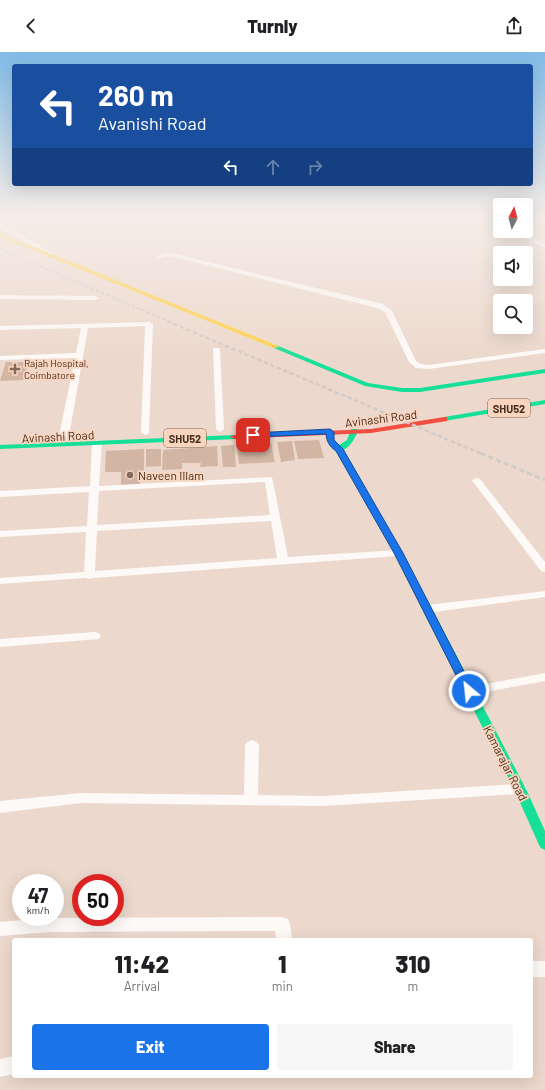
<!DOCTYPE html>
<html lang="en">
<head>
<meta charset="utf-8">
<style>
  body { margin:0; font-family:Barlow,sans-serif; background:#f6f6f6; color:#202124; height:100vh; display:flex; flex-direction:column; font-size:15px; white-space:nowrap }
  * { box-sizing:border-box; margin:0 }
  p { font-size:13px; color:#757577 }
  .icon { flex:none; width:22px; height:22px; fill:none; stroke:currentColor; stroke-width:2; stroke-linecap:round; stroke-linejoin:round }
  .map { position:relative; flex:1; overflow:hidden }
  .details { position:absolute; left:12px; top:886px; width:521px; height:140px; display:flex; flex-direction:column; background:#fff; border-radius:4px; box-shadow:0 4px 16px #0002 }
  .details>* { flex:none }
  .guide { position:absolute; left:12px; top:12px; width:521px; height:122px; border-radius:4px; box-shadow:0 4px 16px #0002; background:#1a4fa0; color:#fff; overflow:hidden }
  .needle { width:26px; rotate:6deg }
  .tools { position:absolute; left:493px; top:146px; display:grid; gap:8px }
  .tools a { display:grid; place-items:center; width:40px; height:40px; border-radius:4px; background:#fff; box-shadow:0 4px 16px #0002; font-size:20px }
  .speed { position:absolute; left:12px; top:822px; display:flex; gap:8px; font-size:20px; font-weight:700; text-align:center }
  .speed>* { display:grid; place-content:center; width:52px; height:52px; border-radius:50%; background:#fff; box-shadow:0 4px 16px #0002; line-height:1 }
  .speed small { font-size:10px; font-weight:400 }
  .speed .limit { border:6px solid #d22; background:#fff; color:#111 }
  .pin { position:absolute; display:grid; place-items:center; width:34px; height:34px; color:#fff; margin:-17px; border-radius:8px; box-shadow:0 2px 6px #0006 }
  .me { position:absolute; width:44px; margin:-22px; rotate:332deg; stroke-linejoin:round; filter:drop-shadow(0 0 3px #0008) }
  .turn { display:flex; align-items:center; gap:14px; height:84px; padding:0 20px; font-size:18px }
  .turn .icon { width:52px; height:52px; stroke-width:2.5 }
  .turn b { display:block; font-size:28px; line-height:34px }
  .lanes { display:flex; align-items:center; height:38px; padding:0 20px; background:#0003; justify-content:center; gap:20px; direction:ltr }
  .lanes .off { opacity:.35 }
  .eta { display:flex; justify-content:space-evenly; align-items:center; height:68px; text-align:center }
  .eta b { font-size:24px; font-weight:800; line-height:28px }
  .action { display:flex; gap:8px; margin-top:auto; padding:8px 20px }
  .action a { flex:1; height:46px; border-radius:4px; background:#1a73e8; color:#fff; font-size:16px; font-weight:800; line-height:46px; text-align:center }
  .action a+a { background:#f6f6f6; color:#202124 }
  header { display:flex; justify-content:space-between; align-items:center; height:52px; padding:0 20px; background:#fff; font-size:18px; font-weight:800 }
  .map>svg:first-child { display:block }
  .building { fill:#d2b6a3 }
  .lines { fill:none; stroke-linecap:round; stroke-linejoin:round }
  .street { fill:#fcf9f7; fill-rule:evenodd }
  .fast { fill:#16e098; fill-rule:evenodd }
  .slow { fill:#ffcf43; fill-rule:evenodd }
  .jam { fill:#f24e42; fill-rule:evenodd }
  .rail-far2 { stroke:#d2cbc7; stroke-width:2; stroke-dasharray:3.5 2; stroke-linecap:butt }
  .rail-far1 { stroke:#d2cbc7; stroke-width:2.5; stroke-dasharray:4.5 2.5; stroke-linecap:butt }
  .rail { stroke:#d2cbc7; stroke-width:3; stroke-dasharray:5.5 3; stroke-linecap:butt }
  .route { fill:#1a73e8; stroke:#114b97 }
  .poi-dot { fill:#816b5d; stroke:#f9d5bf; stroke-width:1.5 }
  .labels { text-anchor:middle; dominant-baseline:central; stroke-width:3.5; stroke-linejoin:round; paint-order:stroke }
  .far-poi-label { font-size:10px; fill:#473021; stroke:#f9d5bf; text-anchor:start }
  .shield { fill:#f9d5bf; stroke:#7c6250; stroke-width:1 }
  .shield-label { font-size:11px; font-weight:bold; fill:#473021 }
  .street-label { font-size:12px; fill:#473021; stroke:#f9d5bf }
  .poi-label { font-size:12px; fill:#473021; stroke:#f9d5bf; text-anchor:start }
</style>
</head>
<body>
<header><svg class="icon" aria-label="back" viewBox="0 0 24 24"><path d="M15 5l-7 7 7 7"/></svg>Turnly<svg class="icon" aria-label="share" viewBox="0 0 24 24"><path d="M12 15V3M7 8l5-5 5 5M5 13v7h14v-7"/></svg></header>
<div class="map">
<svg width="545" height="1038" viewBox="0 0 545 1038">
  <rect width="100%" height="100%" fill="#ecd8cc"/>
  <g class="building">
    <polygon points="6,310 29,310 23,328 0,329"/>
    <polygon points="319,388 324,406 298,407 294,389"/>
    <polygon points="292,389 295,408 281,410 277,390"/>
    <polygon points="271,391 275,410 239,412 237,393"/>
    <polygon points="234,393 236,415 223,415 221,394"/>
    <polygon points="217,394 218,414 200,415 201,411 182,411 182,405 182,417 162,418 163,398"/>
    <polygon points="144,397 144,418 138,419 140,434 121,434 121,420 105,420 106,399"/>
    <polygon points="146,397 161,397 161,414 146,415"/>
  </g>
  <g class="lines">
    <g class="street">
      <rect x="526" y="167" width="19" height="4"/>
      <polygon points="500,168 500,175 494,171"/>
      <polygon points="0,171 54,202 55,203 50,204 0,175"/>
      <polygon points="510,179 518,179 545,192 545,196"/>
      <polygon points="167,200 383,252 392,259 416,309 421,312 429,313 545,297 545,301 429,317 416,316 409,310 385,260 377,256 175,205 167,204 159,206 156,204"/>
      <polygon points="0,243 95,244 99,246 95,248 0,247"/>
      <polygon points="149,270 153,272 149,380 148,382 145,383 141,380 145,274 88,276 69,384 64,387 59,384 75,306 0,308 0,304 76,301 81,276 0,278 0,274"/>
      <polygon points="213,296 219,296 220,298 224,377 220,380 216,377"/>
      <path d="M97,388l5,3 -3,43 173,-9 16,80 110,-7 5,3 -5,3 -305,22 -4,1 -4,-1 -85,6v-6l84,-6 2,-40 -86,5v-6l87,-5 2,-34 -89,5v-6l90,-5 2,-43zM265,430l5,33 -173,10 2,-34zM271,469l6,37 -182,13 2,-40z"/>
      <polygon points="477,426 480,427 545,510 545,520 541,519 474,431 472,429 474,427"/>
      <polygon points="545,539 545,545 427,561 423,560 421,557 423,554 427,553"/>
      <polygon points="95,580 99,581 101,584 99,587 0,595 0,587"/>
      <polygon points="545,621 545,629 469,643 464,642 463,639 464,636 469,635"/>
      <polygon points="252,688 257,690 259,693 258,743 323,744 520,732 525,733 527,737 525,741 520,742 323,754 81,751 0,761 0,749 81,741 244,743 245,693 247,690"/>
      <polygon points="282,865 288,867 290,872 292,888 276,888 275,879 50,880 0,884 0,870 50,866"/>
      <rect x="531" y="909" width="14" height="16"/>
      <polygon points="14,1004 14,1022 0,1025 0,1007"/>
    </g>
    <g class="fast">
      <polygon points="276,293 368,331 402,336 420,336 545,317 545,321 420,340 402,340 365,334 274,296 273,295"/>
      <polygon points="545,348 545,352 444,369 440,367 444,365"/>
      <path d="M351,377h6l1,2c-4,9 -10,21 -22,20v-4l11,-7z"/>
      <polygon points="234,383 238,385 237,387 0,397 0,393"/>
      <polygon points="424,548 429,551 526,737 545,779 545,798 541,796 539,793 514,737 419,551"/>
    </g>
    <g class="slow">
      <polygon points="0,181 278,294 279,295 274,296 0,185"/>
      <polygon points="327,378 333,378 334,388 343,397 402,501 429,551 427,553 421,553 419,551 394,501 336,398 326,388"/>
    </g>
    <polygon class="jam" points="444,365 447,365 447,369 371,381 234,387 230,385 234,383 371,377"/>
    <polyline class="rail-far2" points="0,197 170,270"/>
    <polyline class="rail-far1" points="167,269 482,402"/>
    <polyline class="rail" points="480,401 545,428"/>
  </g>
  <linearGradient id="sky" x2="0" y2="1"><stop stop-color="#80bbe7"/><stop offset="0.53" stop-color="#f6ede8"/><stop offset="1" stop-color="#f6ede8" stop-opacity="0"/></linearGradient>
  <rect width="545" height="310" fill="url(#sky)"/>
  <path class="route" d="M330,377l4,3v8l9,9 60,104 71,138 -1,2h-8l-1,-2 -70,-138 -58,-102c-7,-5 -9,-9 -10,-17l-73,3 -4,-2 4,-2z"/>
  <g class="poi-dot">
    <path d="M13 311h4v4h4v4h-4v4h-4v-4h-4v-4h4z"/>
    <circle cx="130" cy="423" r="4"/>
  </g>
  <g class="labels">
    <g class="far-poi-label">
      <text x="24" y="311">Rajah Hospital,<tspan x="24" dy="12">Coimbatore</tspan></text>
    </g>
    <g class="shield">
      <rect x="488" y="347" width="42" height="18" rx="3"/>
      <rect x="164" y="377" width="42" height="18" rx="3"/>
    </g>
    <g class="shield-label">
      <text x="509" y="356">SHU52</text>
      <text x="185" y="386">SHU52</text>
    </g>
    <g class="street-label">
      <text transform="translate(381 366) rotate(-7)">Avinashi Road</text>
      <text transform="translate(58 384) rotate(-3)">Avinashi Road</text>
      <text transform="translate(506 711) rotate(63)">Kamarajar Road</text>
    </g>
    <g class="poi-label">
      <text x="138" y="423">Naveen Illam</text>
    </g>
  </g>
</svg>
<div class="tools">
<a><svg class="needle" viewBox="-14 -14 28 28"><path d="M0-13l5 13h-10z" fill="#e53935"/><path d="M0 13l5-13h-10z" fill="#757577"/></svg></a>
<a><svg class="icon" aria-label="sound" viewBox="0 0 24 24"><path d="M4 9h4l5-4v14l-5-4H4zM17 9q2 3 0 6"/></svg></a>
<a><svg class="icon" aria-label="search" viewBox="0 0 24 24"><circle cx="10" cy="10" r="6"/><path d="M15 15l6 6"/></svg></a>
</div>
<div class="speed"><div>47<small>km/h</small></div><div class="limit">50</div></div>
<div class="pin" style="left:253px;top:383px;background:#d93025"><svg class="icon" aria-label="arrive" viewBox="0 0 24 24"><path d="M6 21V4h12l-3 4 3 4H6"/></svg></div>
<svg class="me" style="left:469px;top:639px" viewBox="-20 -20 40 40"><circle r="17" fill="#1a73e8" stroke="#fff" stroke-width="3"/><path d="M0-11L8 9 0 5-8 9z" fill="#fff"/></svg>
<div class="guide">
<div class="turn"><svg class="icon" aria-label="left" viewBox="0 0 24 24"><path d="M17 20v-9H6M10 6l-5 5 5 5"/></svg><div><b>260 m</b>Avanishi Road</div></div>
<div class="lanes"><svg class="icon" aria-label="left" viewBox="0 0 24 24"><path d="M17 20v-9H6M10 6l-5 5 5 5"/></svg><svg class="icon off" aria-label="ahead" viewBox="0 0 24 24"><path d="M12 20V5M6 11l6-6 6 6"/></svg><svg class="icon off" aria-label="right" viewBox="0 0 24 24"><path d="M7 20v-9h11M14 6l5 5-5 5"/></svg></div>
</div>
<section class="details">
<div class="eta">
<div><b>11:42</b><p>Arrival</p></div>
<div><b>1</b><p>min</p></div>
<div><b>310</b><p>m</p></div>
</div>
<div class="action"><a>Exit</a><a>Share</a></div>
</section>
</div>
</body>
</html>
